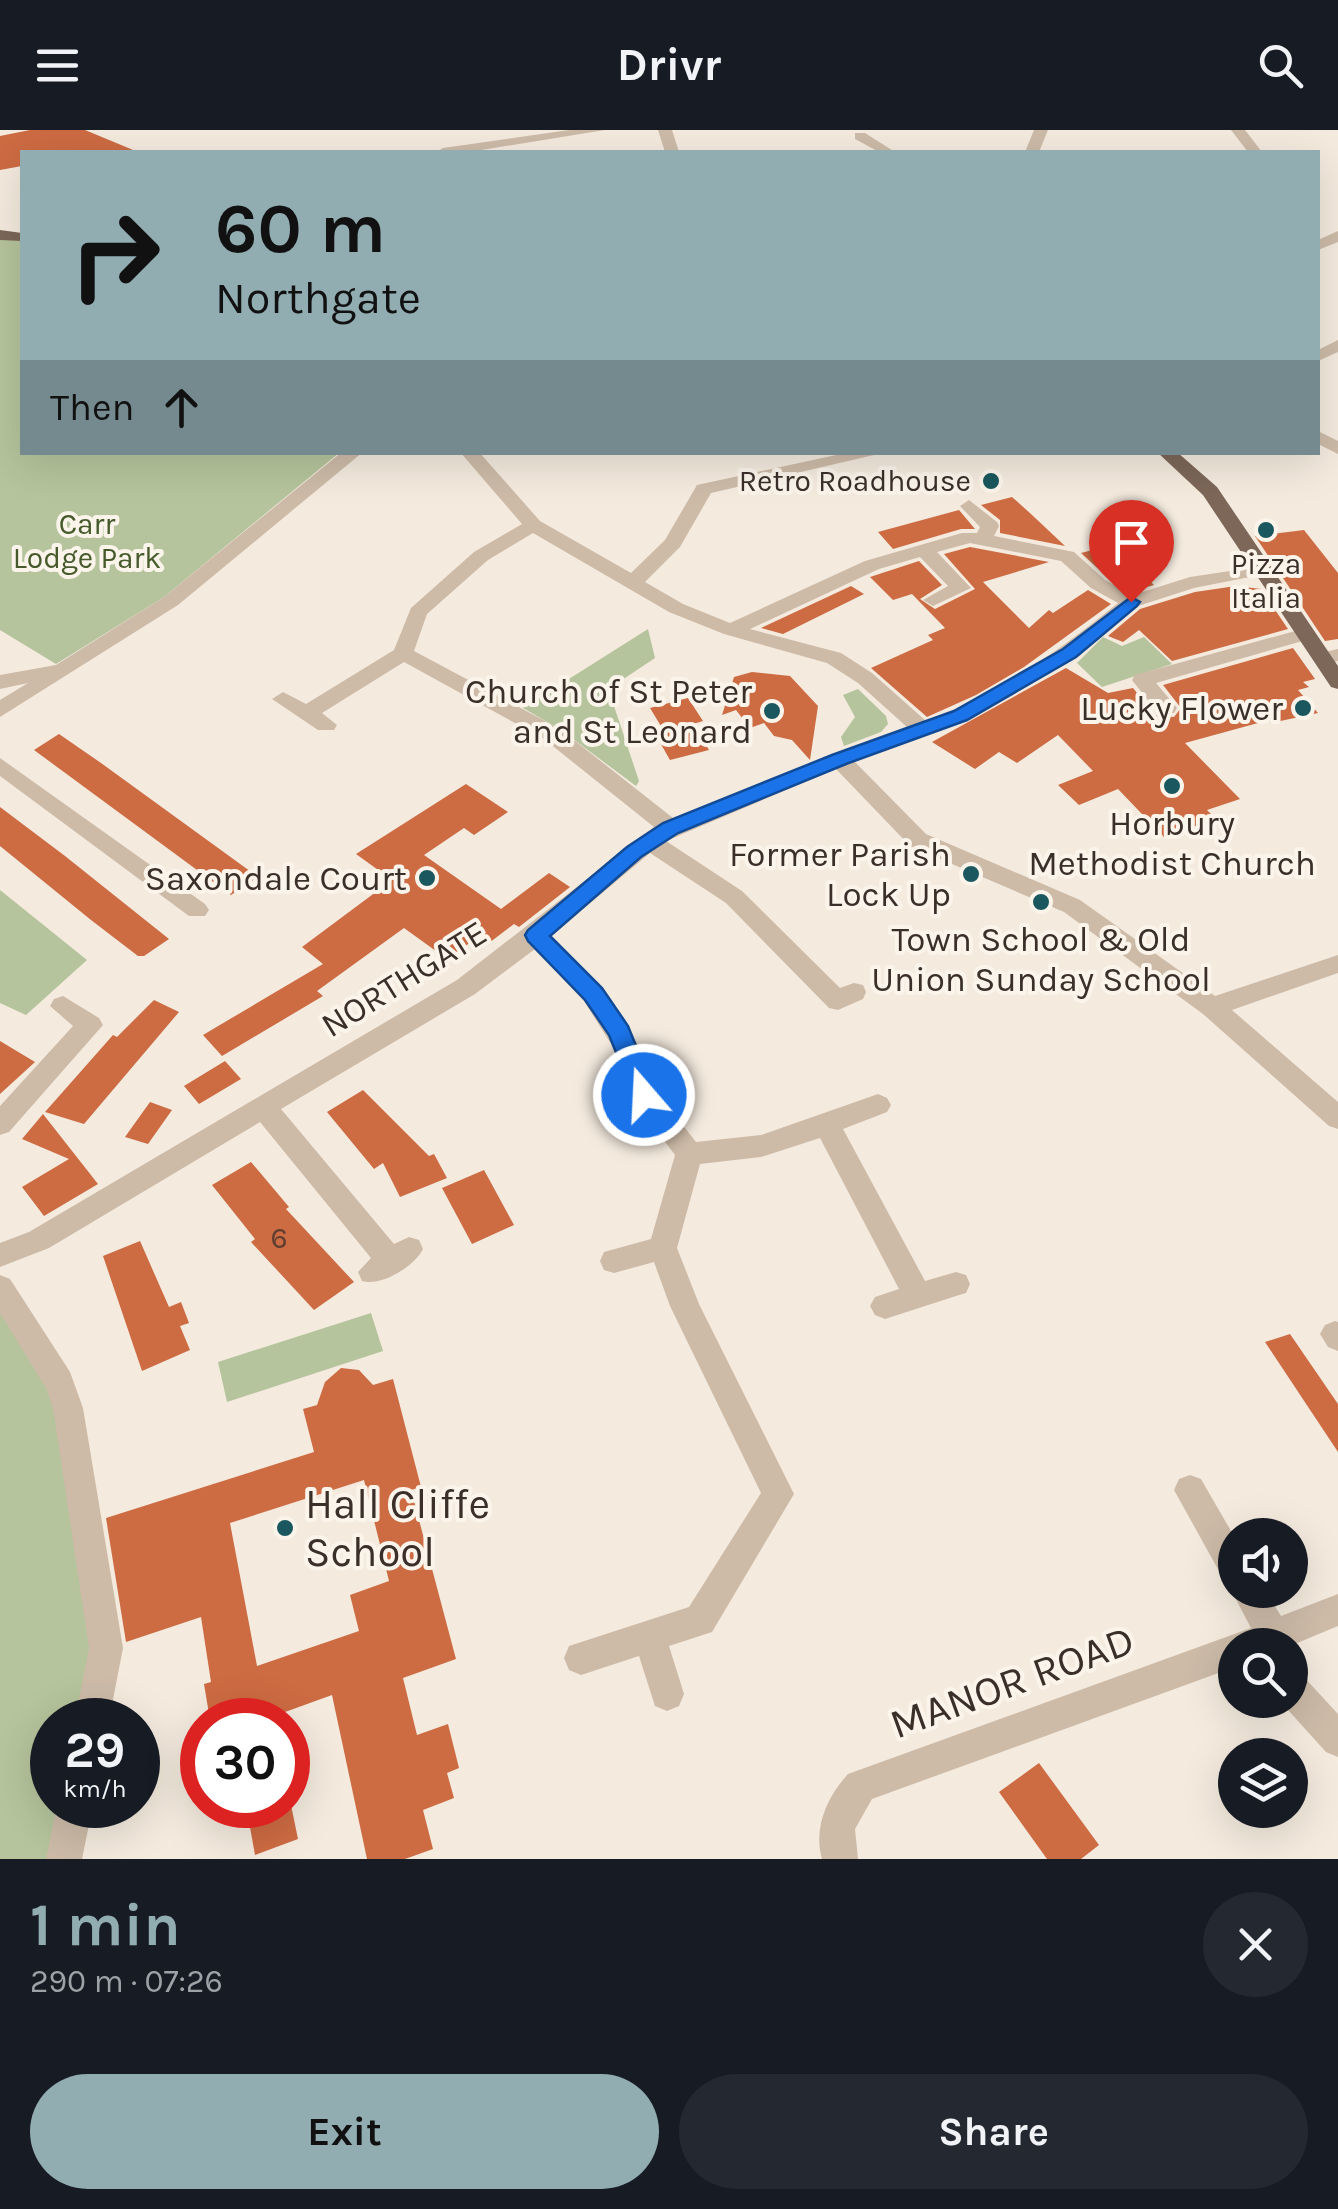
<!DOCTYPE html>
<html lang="en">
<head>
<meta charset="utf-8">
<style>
  body { margin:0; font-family:Karla,sans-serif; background:#242831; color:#f1f3f6; height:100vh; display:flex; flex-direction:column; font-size:38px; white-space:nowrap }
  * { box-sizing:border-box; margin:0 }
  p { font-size:32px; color:#9ea1a6 }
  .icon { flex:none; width:55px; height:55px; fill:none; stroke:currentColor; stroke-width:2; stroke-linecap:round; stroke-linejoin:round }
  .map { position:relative; height:1729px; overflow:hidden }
  .drawer { display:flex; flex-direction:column; background:#171b24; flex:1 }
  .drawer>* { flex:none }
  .guide { position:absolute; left:20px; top:20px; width:1300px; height:305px; border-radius:0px; box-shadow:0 10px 40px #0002; background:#91adb2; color:#111; overflow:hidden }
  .controls { position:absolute; left:1218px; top:1388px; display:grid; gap:20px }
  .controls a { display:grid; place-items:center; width:90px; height:90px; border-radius:50%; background:#171b24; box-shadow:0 10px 40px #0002; font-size:50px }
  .speed { position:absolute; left:30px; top:1568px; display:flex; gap:20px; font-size:50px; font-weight:700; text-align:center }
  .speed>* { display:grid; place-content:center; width:130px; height:130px; border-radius:50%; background:#171b24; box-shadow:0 10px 40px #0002; line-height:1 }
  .speed small { font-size:25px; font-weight:400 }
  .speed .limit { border:15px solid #d22; background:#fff; color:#111 }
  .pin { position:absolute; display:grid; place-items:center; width:85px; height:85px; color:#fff; margin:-102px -42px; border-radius:50% 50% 50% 0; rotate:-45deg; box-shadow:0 0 10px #0007 }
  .pin .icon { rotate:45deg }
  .me { position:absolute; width:110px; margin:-55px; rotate:341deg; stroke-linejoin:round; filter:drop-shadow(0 0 8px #0008) }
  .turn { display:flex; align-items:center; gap:35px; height:210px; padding:0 30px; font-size:45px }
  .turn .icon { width:130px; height:130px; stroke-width:2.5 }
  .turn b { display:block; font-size:70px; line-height:85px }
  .then { display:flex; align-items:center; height:95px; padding:0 30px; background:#0003; gap:20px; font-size:38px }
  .round { display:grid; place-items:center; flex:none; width:105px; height:105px; border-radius:52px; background:#242831 }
  .overview { display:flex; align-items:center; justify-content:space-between; height:170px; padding:0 30px }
  h1 { font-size:60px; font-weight:700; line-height:75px; color:#91adb2 }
  .primary-button { display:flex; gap:20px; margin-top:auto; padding:20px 30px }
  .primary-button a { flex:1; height:115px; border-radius:60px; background:#91adb2; color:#111; font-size:40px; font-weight:700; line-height:115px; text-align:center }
  .primary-button a+a { background:#242831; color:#f1f3f6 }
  header { display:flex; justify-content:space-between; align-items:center; height:130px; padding:0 30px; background:#171b24; font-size:45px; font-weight:700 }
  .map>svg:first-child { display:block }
  .green { fill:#b5c49c }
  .building { fill:#cd6b43; fill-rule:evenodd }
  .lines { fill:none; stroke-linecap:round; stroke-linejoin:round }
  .minor { fill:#cdbba8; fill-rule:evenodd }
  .major { fill:#7c6759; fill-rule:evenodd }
  .route { fill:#1a73e8; stroke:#114b97; stroke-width:2.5 }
  .poi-dot { fill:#1b575e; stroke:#fbf4eb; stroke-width:4 }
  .labels { text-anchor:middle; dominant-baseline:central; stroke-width:8; stroke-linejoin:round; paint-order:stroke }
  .far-poi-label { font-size:30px; fill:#3a2f29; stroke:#fbf4eb; text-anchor:end }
  .far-park-label { font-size:30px; fill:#465a2b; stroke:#fbf4eb }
  .number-label { font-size:30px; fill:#5f3e30 }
  .poi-label { font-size:35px; fill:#3a2f29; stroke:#fbf4eb; text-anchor:end }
  .street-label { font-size:35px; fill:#3a2f29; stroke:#fbf4eb }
  .near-poi-label { font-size:42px; fill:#3a2f29; stroke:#fbf4eb; text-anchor:start }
  .near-street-label { font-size:42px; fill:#3a2f29; stroke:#fbf4eb }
</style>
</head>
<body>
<header><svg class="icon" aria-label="menu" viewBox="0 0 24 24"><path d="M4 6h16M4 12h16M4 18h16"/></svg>Drivr<svg class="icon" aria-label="search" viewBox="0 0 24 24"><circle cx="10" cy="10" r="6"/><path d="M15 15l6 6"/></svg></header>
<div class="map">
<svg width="1338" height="1729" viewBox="0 0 1338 1729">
  <rect width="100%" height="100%" fill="#f4eade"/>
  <g class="green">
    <polygon points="0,105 22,107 22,322 339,323 164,467 56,534 0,500"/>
    <polygon points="648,499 655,528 613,556 612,570 639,651 636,656 561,600 523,578"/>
    <polygon points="1103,507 1122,516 1144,507 1172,534 1102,557 1077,533"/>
    <polygon points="858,559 886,586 888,594 881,602 844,616 841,607 855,587 843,565"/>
    <polygon points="0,760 87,830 26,885 0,873"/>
    <polygon points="0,1158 59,1252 106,1518 92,1590 52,1590 52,1675 75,1675 64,1729 0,1729"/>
    <polygon points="371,1183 383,1221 227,1272 218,1232"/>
  </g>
  <g class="building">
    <polygon points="30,0 85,0 138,22 22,22 22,36 0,40 0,6"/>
    <polygon points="1012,367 1031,384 1065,416 1000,403 1000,390 981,375"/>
    <polygon points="959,380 975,399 961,399 893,419 878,402"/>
    <polygon points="1304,400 1338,443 1338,509 1325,511 1255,406"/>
    <polygon points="1112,415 1154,455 1133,461 1107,447 1081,423"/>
    <polygon points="970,417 1049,432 983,452 1029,498 1049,480 1053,483 1088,460 1111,474 1024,537 976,565 927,587 871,538 933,510 928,505 945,498 912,464 893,470 870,447 919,431 942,455 920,469 935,479 975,459 944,424"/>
    <polygon points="851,456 864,464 783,504 761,498"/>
    <polygon points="1236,456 1261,459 1288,499 1172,531 1139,500 1123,512 1108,506 1140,479 1195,462"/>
    <polygon points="1293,518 1315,549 1303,552 1309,557 1298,560 1318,583 1271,593 1269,590 1185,613 1240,669 1207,680 1216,689 1164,707 1118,659 1079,675 1058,655 1093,641 1058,605 1017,633 999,622 975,639 932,612 1066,538 1108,563 1133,558 1155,585 1174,587 1181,578 1163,555"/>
    <polygon points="752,542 790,546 818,576 810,630 792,610 774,606 764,593 750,598 736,580 722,585 734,547"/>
    <polygon points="688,568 703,591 693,594 709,620 670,630 658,609 667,606 650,578"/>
    <polygon points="59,604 101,633 258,747 231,765 34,620"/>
    <polygon points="466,654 508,682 474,705 464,698 424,725 501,779 549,743 570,757 519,797 514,794 481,819 471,812 447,829 404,798 317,861 323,866 222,926 203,905 323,834 302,817 392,750 356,724"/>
    <polygon points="0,677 65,726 169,809 144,826 138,826 91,790 0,716"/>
    <polygon points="154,870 179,882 84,994 45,982 113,905 117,907"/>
    <polygon points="0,911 35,932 0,964"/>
    <polygon points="225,931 241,949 199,974 184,956"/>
    <polygon points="363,960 429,1026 434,1024 447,1048 400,1067 383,1033 374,1039 327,982"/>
    <polygon points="150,972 172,980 148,1014 125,1007"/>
    <polygon points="43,984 98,1054 44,1086 22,1057 69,1029 22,1009"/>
    <polygon points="251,1032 289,1077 286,1079 354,1152 314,1180 251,1112 255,1109 212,1055"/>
    <polygon points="484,1040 514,1095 472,1114 442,1058"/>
    <polygon points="140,1111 169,1177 181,1172 189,1193 180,1196 190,1220 142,1241 103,1126"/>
    <polygon points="1290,1204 1338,1274 1338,1322 1265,1212"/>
    <path d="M341,1238l18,2 14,15 20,-6 28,108 -10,3 45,169 -53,19 14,57 31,-11 11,44 -12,5 7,25 -31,12 10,39 -28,10h-38l-35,-164 -58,21v4h-64l-6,-36 7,-2 -10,-65 -75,25 -20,-124 208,-66 -11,-43 14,-4 8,-23zM364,1350l25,101 -39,14 9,36 -102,35 -27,-143z"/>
    <polygon points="1039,1633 1099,1715 1081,1729 1047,1729 999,1662"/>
    <polygon points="246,1675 291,1675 298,1709 255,1725"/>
  </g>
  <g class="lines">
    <g class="minor">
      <polygon points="569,0 605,0 469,22 436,22 443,18"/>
      <polygon points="658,0 672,0 679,22 665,22"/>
      <polygon points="1034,0 1048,0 1039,22 1025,22"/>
      <polygon points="1231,0 1245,0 1262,22 1248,22"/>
      <polygon points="855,3 865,3 895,22 879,22 855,9"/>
      <polygon points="1338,101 1338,112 1318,120 1318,110"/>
      <polygon points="1338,210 1338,222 1318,231 1318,220"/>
      <polygon points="1318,301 1338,311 1338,324 1318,314"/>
      <polygon points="342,322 363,322 178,475 0,587 0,570 28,553 0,559 0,545 56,535 164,467"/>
      <path d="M460,322h19l61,69 91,52 34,-33 32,-55 153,-33h37l-176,41 -31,54 -35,35 38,22 47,19 135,-62 97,-28h15l3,-6 -20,-21 9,-6 28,22 2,4 -5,10 80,16 31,28 28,15 57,-18 80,-12v8l-76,15 -56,18 -62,52 -108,63 -114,40 72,73 154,66 135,96 123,-41v18l-106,37 106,92v27l-9,-3 -126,-112 -139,-102 -154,-66 -74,-77 -170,72 76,50 98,97 14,-5 9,2 3,7 -3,7 -25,11 -9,-2 -103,-105 -76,-50 -99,83 51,51 41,66 13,38 40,51 65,-7 117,-41 9,4 4,7 -4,7 -44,17 82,152 31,-9 10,3 4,9 -4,9 -10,3 -71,23 -10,-4 -5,-9 5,-9 24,-8 -79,-151 -59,19 -61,7 -23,84 22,56 95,190 -82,138 -43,14 15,48 -5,12 -12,5 -12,-5 -16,-50 -58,19 -12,-5 -5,-12 5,-12 120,-39 72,-114 -91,-187 -16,-44 -40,11 -10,-3 -4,-9 4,-9 47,-13 24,-84 -40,-53 -17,-47 -34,-54 -49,-52 -60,45 -194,115 113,135 15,-7 10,3 4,9c-8,17 -42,38 -61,32l-4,-9 13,-14 -111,-136 -211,126 -49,19v-24l29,-11 428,-252 197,-153 -110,-88 -140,-77 -82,51 15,12 -3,5h-16l-46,-31 11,-7 23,12 88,-54 17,-42 63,-56 48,-28zM533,403l136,79 55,22 103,29 31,20 49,44 -234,91 -113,-89 -146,-78 13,-37 61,-54zM970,413l91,18 30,27 27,15c-58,47 -122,93 -192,118l-54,-48 -31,-20 -91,-24 129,-60 41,-12 28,29 -25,14 10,6 38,-18 -34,-36z"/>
      <polygon points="1306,498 1316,504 1313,508 1156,553 1177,578 1174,583 1158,583 1132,550 1135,545"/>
      <polygon points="1338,519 1338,531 1323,535 1313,529 1316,524"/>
      <polygon points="0,628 205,774 209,780 205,786 189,786 0,646"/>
      <polygon points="63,866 99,888 103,895 9,1002 0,1005 0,976 73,896 50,876 54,869"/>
      <polygon points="0,1145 10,1149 70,1242 83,1278 123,1518 109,1590 75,1590 89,1518 53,1278 46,1258 0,1183"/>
      <polygon points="1335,1191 1338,1192 1338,1221 1328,1217 1320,1204 1325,1195"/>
      <path d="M1190,1345l11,4 34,59v52h30l16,26 57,-22v32l-48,20 -55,-1v22l-363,132 -17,30 3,30h-36c-9,-31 5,-62 26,-85l403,-146 -20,-38 2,-6 -9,-4 -50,-90 5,-11z"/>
      <polygon points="1290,1540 1302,1545 1338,1584 1338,1627 1326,1622 1279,1570 1290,1570"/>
      <polygon points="57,1675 93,1675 82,1729 46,1729"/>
    </g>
    <g class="major">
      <polygon points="0,100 22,103 22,111 0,110"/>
      <polygon points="1157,322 1177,322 1217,357 1338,536 1338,559 1331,557 1203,365"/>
    </g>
  </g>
  <polygon class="route" points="1131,467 1140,472 1137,476 1076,527 967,590 846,634 678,703 641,727 550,806 602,858 628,896 656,965 653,972 636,972 609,905 585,870 528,811 525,805 528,800 627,717 663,693 832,625 954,581 1063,519"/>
  <g class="poi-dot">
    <circle cx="991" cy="351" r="10"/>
    <circle cx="1266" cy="400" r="10"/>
    <circle cx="1303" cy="578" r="10"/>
    <circle cx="772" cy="581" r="10"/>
    <circle cx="1172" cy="656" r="10"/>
    <circle cx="971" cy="744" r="10"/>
    <circle cx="427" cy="748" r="10"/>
    <circle cx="1041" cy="772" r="10"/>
    <circle cx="285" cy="1398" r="10"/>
  </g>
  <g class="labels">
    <g class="far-poi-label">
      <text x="971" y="351">Retro Roadhouse</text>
      <text x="1266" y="434" text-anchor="middle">Pizza<tspan x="1266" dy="34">Italia</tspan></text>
    </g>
    <g class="far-park-label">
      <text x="87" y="394">Carr<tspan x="87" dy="34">Lodge Park</tspan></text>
    </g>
    <g class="number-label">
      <text x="279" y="1108">6</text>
    </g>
    <g class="poi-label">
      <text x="752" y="561">Church of St Peter<tspan x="752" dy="40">and St Leonard</tspan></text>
      <text x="1283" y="578">Lucky Flower</text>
      <text x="1172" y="693" text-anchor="middle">Horbury<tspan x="1172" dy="40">Methodist Church</tspan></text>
      <text x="951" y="724">Former Parish<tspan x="951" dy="40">Lock Up</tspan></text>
      <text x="407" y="748">Saxondale Court</text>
      <text x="1041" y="809" text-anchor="middle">Town School &amp; Old<tspan x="1041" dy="40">Union Sunday School</tspan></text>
    </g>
    <g class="street-label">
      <text transform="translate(404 849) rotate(-32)">NORTHGATE</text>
    </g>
    <g class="near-poi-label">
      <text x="305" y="1374">Hall Cliffe<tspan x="305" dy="48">School</tspan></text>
    </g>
    <g class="near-street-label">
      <text transform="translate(1012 1552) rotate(-20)">MANOR ROAD</text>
    </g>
  </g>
</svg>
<div class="controls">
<a><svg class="icon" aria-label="sound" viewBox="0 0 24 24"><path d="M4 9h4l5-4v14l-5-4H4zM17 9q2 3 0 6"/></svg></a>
<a><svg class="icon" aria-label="search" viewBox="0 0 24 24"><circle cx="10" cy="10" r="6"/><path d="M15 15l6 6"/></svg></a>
<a><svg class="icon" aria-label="layers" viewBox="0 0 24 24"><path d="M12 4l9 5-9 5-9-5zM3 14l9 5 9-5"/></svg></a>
</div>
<div class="speed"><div>29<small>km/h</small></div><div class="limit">30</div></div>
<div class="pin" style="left:1131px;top:472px;background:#d93025"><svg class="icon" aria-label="arrive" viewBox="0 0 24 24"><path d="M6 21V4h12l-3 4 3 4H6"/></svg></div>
<svg class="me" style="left:644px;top:965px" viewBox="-20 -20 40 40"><circle r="17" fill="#1a73e8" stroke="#fff" stroke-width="3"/><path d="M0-11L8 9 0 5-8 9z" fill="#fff"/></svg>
<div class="guide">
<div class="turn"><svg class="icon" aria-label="right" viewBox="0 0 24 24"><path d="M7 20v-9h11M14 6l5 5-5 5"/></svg><div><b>60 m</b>Northgate</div></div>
<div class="then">Then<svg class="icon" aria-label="ahead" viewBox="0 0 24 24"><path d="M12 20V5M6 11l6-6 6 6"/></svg></div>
</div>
</div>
<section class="drawer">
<div class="overview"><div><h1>1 min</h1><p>290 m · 07:26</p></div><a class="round"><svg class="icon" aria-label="close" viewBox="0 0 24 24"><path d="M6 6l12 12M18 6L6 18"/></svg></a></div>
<div class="primary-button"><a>Exit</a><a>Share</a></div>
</section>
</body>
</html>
